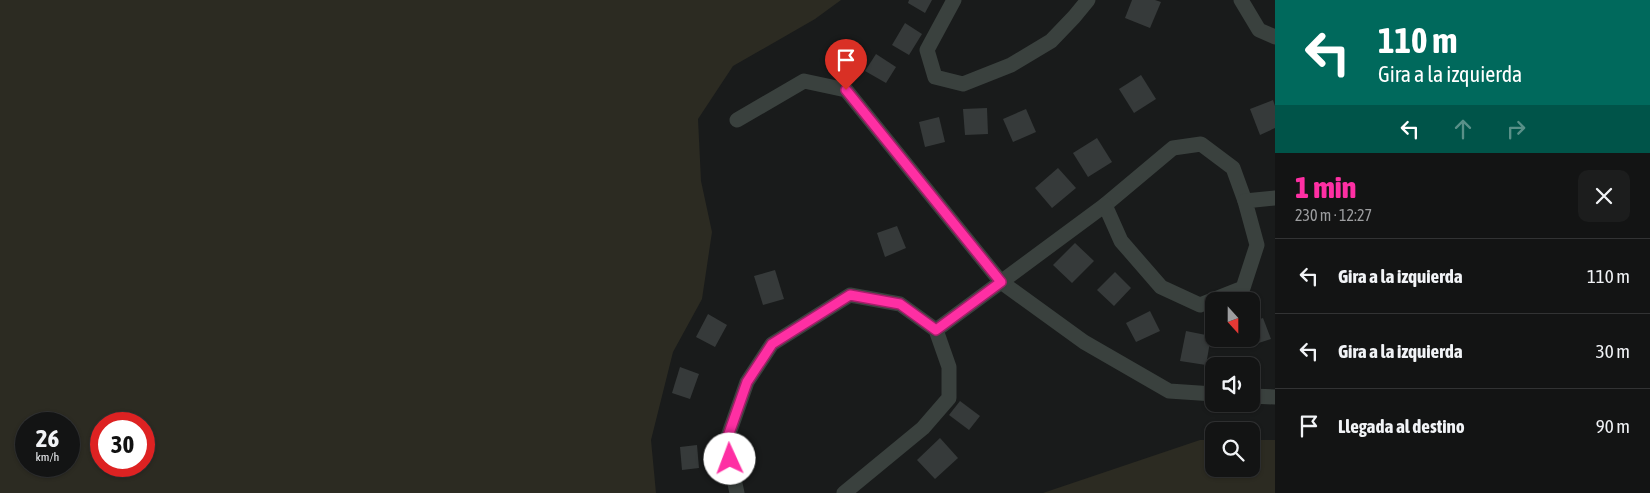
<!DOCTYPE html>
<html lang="es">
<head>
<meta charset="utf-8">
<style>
  body { margin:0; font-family:"Asap Condensed",sans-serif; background:#1c1d1d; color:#f1f3f6; height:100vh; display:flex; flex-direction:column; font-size:19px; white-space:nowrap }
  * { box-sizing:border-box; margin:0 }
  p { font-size:16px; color:#9d9ea0 }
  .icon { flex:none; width:28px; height:28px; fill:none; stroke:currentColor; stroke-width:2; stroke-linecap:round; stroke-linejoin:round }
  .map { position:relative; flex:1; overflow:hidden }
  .drawer { display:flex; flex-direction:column; background:#131414; width:375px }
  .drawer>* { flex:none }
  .hud { background:#00695c; color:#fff; overflow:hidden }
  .needle { width:32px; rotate:159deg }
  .fabs { position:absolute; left:1205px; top:292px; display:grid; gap:10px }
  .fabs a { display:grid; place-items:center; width:55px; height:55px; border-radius:10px; background:#131414; box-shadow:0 1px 4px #0004,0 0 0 1px #323334; font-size:25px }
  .speed { position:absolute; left:15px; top:412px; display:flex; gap:10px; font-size:25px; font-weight:700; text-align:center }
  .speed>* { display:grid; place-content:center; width:65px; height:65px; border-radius:50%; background:#131414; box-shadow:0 1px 4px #0004,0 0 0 1px #323334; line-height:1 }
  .speed small { font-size:12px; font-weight:400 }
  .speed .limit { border:8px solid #d22; background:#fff; color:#111 }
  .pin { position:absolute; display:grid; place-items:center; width:42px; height:42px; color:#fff; margin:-51px -21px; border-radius:50% 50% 50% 0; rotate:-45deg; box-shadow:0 0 5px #0007 }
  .pin .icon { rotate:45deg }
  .me { position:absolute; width:55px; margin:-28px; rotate:358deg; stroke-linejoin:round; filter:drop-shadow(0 0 4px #0008) }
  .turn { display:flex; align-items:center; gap:18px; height:105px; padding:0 20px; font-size:22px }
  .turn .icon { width:65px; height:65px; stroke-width:2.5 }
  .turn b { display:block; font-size:35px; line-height:42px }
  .lanes { display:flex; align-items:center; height:48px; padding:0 20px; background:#0003; justify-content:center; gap:25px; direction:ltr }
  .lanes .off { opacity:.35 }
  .round { display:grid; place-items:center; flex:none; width:52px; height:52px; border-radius:10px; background:#1c1d1d }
  .head { display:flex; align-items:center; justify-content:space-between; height:85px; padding:0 20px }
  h1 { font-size:30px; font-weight:800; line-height:38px; color:#fe2fa3 }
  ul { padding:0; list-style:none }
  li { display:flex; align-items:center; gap:15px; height:75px; padding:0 20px; border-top:1px solid #323334 }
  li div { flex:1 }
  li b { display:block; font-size:19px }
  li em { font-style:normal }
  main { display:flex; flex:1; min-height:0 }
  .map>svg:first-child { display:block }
  .green { fill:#2c2b22; fill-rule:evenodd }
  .building { fill:#363a3a }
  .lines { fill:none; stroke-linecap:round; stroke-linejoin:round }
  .street { stroke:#3a413e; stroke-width:15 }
  .route-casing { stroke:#a51f6a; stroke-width:12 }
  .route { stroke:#fe2fa3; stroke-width:9 }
</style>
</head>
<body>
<main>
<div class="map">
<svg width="1275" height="493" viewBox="0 0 1275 493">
  <rect width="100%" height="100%" fill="#191b1b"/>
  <g class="green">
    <path d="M0,0h841l-26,19 -82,47 -35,53 3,62 11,51 -10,67 -29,53 -22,88 5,53h-656zM26,424h43v42h-43zM101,424h43v42h-43z"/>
    <polygon points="1200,440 1214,440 1214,469 1251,469 1251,440 1275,440 1275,493 1043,493"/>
  </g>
  <g class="building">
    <polygon points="909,0 932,0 925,13 908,3"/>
    <polygon points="1132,0 1155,0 1161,2 1150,28 1125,18"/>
    <polygon points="905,23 922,34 909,55 892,45"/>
    <polygon points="876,54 896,67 886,83 865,71"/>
    <polygon points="1141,75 1156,99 1134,113 1119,89"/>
    <polygon points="1273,100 1275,106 1275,128 1260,135 1250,109"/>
    <polygon points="987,108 988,134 965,135 963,109"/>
    <polygon points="1026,109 1036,132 1013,142 1003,119"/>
    <polygon points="939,117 945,142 925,147 919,122"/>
    <polygon points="1097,138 1112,162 1088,177 1073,153"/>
    <polygon points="1058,168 1076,188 1052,208 1035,188"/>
    <polygon points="897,226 906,248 885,257 877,233"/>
    <polygon points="1075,243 1094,261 1072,283 1053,265"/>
    <polygon points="775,270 784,299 763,305 754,276"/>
    <polygon points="1115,272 1131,288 1114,306 1097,290"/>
    <polygon points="1150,311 1160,331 1136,342 1126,323"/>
    <polygon points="708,314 727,325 715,347 696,337"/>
    <polygon points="1263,318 1271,339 1243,348 1240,339 1251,339 1251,322"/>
    <polygon points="1186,331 1211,336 1206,365 1180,361"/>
    <polygon points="680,367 699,374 690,399 672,393"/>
    <polygon points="960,401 980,416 969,430 949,415"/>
    <polygon points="940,438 958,458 935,479 917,460"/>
    <polygon points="697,445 699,468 682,470 680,447"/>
  </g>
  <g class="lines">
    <g class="street">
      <polyline points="954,0 927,50 935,77 963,84 1011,65 1051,41 1074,17 1088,0"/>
      <polyline points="1241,0 1259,30 1275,37"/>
      <polyline points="737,120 804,81 846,90 1001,282 1084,342 1169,391 1214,394"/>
      <polyline points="1105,205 1173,148 1201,144 1233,168 1245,201"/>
      <polyline points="936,330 1105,205 1121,241 1161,287 1200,305 1243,288 1257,245 1245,201 1275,198"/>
      <polyline points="1251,396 1275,397"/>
      <polyline points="737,493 726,442 747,382 772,344 850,295 900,304 936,330 949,367 949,398 923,428 844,493"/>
    </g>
  </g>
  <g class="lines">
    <g class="route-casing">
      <polyline id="route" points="730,459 726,442 747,382 772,344 850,295 900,304 936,330 1001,282 846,90"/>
    </g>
    <use href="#route" class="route"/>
  </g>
</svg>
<div class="fabs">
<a><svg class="needle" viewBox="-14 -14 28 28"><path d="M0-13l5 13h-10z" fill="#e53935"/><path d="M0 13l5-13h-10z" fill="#9d9ea0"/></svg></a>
<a><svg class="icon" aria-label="sound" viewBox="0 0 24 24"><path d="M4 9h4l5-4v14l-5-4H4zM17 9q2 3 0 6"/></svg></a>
<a><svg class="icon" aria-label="search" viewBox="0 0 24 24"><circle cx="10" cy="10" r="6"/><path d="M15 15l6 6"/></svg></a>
</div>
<div class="speed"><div>26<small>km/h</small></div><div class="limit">30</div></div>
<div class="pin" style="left:846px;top:90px;background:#d93025"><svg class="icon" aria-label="arrive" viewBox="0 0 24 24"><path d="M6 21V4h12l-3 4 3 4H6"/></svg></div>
<svg class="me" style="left:730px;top:459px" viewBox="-20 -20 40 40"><circle r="19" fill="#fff"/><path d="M0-13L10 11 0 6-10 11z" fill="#fe2fa3"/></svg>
</div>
<section class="drawer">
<div class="hud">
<div class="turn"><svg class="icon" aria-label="left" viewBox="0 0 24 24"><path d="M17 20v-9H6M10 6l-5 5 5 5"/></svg><div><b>110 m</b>Gira a la izquierda</div></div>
<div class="lanes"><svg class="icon" aria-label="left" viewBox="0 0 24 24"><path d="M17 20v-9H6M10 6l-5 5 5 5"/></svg><svg class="icon off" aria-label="ahead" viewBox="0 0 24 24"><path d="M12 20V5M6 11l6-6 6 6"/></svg><svg class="icon off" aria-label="right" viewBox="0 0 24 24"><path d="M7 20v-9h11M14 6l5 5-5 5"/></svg></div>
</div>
<div class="head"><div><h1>1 min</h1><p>230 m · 12:27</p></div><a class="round"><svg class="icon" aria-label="close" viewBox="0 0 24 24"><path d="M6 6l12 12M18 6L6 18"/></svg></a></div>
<ul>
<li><svg class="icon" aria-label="left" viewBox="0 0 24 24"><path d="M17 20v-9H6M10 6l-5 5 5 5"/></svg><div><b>Gira a la izquierda</b></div><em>110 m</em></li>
<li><svg class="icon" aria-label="left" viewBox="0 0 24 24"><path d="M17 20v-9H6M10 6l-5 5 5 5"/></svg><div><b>Gira a la izquierda</b></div><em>30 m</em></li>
<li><svg class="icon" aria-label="arrive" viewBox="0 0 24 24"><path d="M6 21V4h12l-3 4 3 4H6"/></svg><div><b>Llegada al destino</b></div><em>90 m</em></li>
</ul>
</section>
</main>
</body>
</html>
